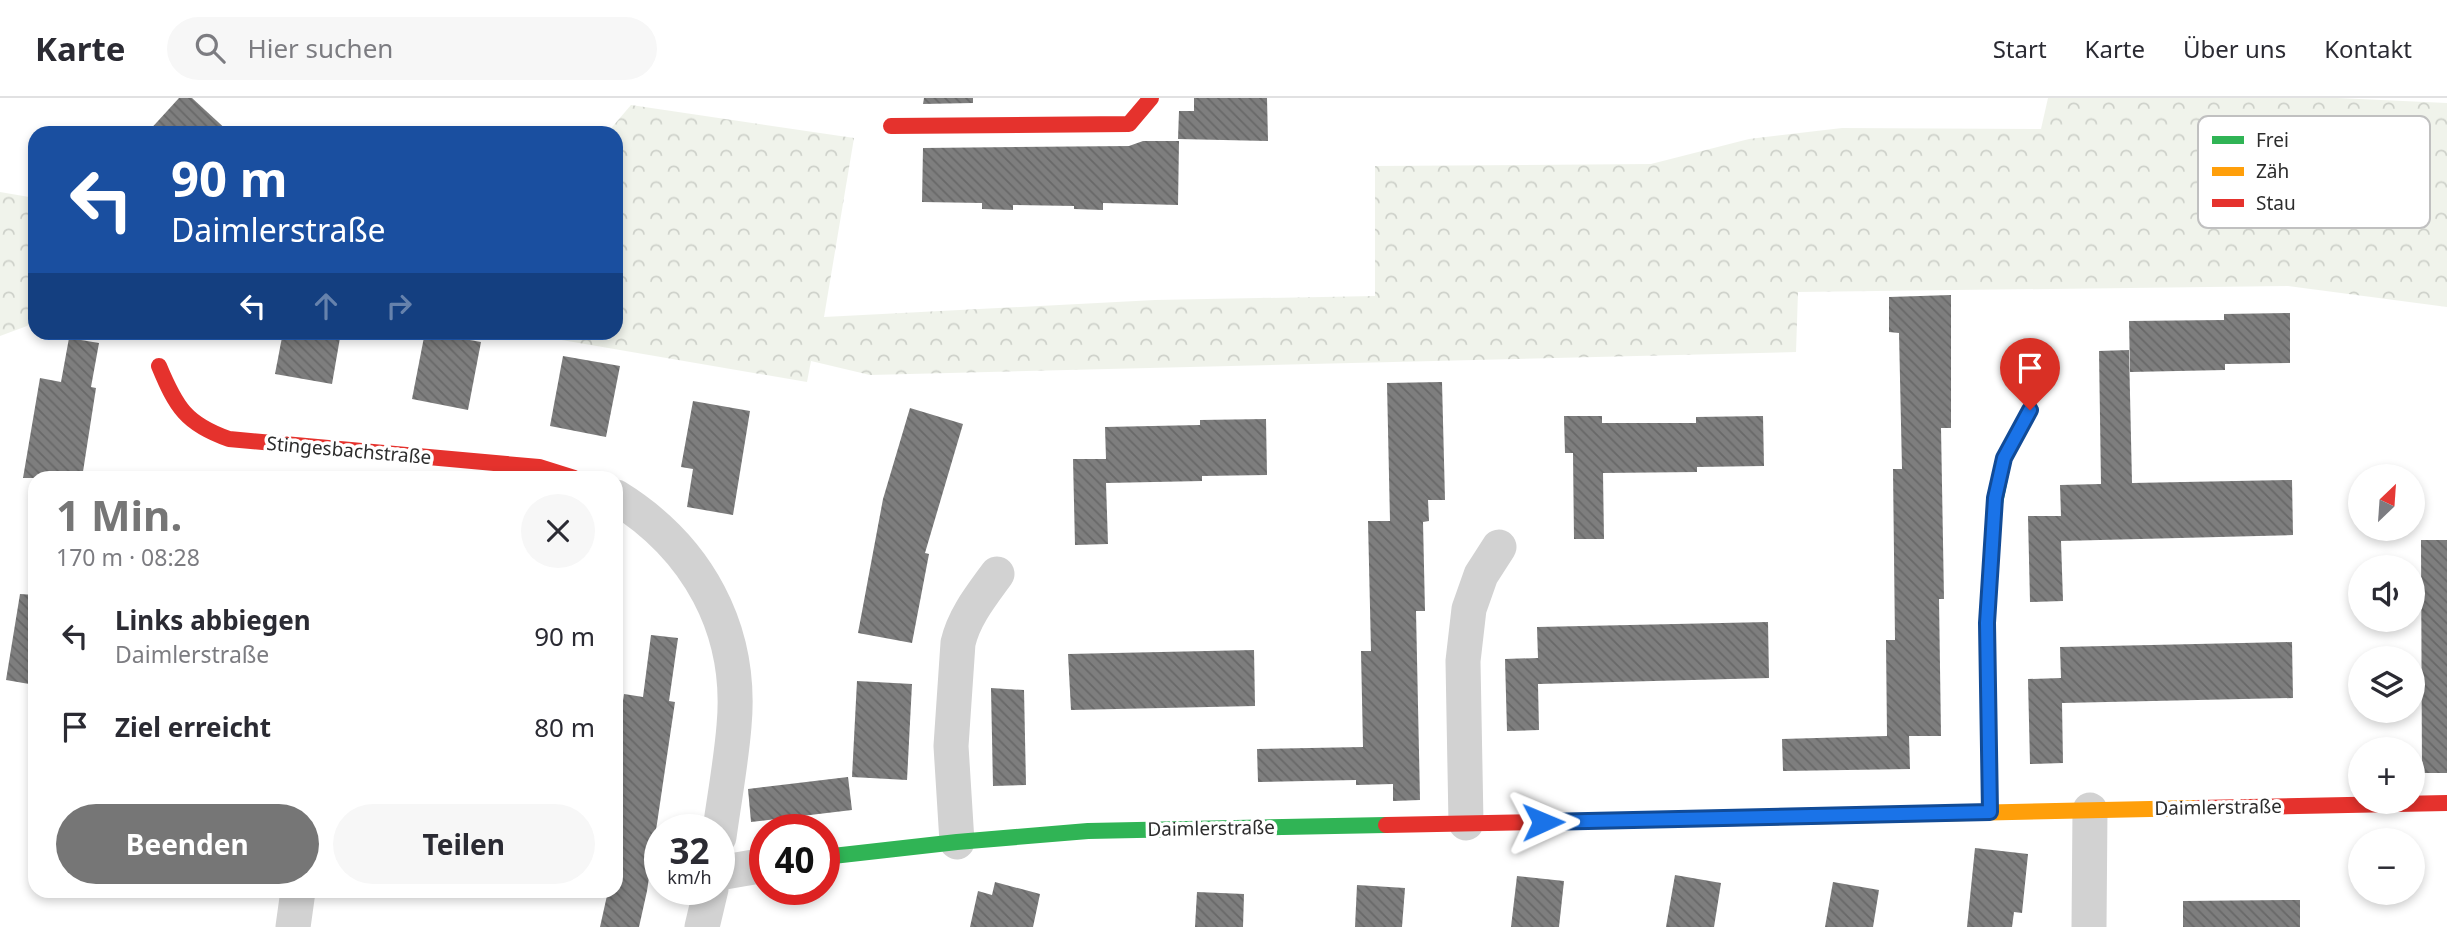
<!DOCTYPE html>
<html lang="de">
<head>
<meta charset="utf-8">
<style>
  body { margin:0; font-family:"Noto Sans",sans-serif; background:#f7f7f7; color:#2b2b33; height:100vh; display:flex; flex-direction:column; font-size:26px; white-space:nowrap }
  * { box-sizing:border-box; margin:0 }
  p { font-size:23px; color:#7c7c81 }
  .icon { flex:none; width:38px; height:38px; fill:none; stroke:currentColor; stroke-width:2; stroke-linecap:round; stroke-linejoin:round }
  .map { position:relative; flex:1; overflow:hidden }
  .drawer { position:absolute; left:28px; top:373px; width:595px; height:427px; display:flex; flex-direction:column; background:#fff; border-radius:21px; box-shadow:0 4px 10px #0003 }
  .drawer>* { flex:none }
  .hud { position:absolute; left:28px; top:28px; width:595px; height:214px; border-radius:21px; box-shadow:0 4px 10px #0003; background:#1a4fa0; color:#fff; overflow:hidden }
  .needle { width:46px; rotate:25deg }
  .fabs { position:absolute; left:2348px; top:366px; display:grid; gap:14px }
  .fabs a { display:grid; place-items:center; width:77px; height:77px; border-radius:50%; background:#fff; box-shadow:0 4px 10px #0003; font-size:35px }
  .speed { position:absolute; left:644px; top:716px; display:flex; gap:14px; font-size:35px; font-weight:700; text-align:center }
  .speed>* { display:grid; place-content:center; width:91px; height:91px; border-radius:50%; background:#fff; box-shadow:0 4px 10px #0003; line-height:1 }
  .speed small { font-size:18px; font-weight:400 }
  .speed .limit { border:10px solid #d22; background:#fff; color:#111 }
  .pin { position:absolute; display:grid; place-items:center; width:60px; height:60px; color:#fff; margin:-72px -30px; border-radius:50% 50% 50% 0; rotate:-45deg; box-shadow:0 0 7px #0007 }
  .pin .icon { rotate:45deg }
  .me { position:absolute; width:77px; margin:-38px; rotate:89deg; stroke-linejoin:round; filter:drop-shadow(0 0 5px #0008) }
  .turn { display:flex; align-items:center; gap:24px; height:147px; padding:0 28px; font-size:32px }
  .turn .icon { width:91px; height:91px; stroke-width:2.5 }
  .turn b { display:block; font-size:49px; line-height:60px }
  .lanes { display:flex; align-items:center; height:66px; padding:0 28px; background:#0003; justify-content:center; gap:35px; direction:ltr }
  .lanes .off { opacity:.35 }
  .round { display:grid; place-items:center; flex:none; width:74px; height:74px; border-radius:37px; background:#f7f7f7 }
  .head { display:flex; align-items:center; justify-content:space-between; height:119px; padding:0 28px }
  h1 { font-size:42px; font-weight:700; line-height:52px; color:#767676 }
  .action { display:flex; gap:14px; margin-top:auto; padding:14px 28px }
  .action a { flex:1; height:80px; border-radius:42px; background:#767676; color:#fff; font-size:28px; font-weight:700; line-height:80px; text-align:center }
  .action a+a { background:#f7f7f7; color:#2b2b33 }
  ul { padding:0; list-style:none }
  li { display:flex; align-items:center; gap:21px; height:91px; padding:0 28px }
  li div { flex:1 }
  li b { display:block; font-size:26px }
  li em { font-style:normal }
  header { display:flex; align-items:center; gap:42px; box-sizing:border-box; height:98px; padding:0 35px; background:#fff; border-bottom:2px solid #e1e1e2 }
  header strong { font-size:33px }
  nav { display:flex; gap:38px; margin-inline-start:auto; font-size:24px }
  .search { width:490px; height:63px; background:#f7f7f7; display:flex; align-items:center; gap:18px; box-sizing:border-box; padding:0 24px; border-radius:38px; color:#7c7c81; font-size:26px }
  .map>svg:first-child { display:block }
  .park { fill:url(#park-crowns) }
  .building { fill:url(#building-back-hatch) }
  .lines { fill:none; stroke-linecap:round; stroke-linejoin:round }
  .street { stroke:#d2d2d2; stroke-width:35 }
  .fast { stroke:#30b455; stroke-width:16 }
  .slow { stroke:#ff9f0a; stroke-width:16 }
  .jam { stroke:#e5322d; stroke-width:16 }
  .route-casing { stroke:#114b97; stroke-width:18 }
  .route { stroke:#1a73e8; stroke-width:12 }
  .labels { text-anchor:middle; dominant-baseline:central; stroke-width:7; stroke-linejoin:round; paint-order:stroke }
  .street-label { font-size:19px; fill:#2d2d2d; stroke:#fff }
  .key { fill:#fff; stroke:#c0c0c0; stroke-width:2 }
  .key-label { font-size:19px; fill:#2d2d2d }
</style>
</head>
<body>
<header>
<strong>Karte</strong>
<div class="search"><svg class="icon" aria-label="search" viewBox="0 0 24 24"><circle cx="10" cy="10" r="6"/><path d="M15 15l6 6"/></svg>Hier suchen</div>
<nav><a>Start</a><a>Karte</a><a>Über uns</a><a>Kontakt</a></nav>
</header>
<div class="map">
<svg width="2447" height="829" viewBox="0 0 2447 829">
  <defs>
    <pattern id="park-crowns" width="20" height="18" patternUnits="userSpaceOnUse" patternTransform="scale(1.75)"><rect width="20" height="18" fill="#f0f3eb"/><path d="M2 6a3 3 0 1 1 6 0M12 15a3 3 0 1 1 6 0" fill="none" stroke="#ced1ca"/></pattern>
    <pattern id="building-back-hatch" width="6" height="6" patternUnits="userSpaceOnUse" patternTransform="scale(1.75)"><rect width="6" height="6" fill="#7e7e7e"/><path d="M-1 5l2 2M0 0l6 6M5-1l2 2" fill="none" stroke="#686868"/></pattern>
  </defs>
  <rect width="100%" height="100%" fill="#fff"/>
  <g class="park">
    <polygon points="2048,0 2337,0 2447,5 2447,209 2288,188 1798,194 1796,254 870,277 811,263 807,284 521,235 616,234 616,35 607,35 631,7 854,40 824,219 1155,202 1375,198 1375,68 1651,66 1749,41 1842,30 2041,31"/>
    <polygon points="0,94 35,100 35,225 0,238"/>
  </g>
  <g class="building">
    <polygon points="179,0 192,0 230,35 147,35"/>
    <polygon points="924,0 973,0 973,5 923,6"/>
    <polygon points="1194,0 1267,0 1268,43 1178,41 1179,13 1194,13"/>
    <polygon points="1143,43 1179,43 1178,107 1103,105 1103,112 1074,111 1074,108 1013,107 1013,112 982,111 982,105 922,104 923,50 1129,48"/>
    <polygon points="1951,197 1951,330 1941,330 1944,501 1939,501 1941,638 1909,638 1910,671 1783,673 1782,641 1887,638 1886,542 1895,542 1893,371 1902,371 1899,235 1889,234 1889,199"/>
    <polygon points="2290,215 2290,265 2225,266 2225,272 2130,274 2129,223 2224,222 2224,216"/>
    <polygon points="283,234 341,234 332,286 275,276"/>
    <polygon points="425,234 481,244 468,312 412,301"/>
    <polygon points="69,240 99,245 91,289 96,290 82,380 23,380 40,280 61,284"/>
    <polygon points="2129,252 2132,385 2292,382 2293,437 2061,443 2063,503 2030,504 2028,418 2061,418 2060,387 2101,386 2099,253"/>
    <polygon points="563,258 620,268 606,339 550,328"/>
    <polygon points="1442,284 1445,402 1428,402 1429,423 1423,424 1425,513 1416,513 1420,702 1393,703 1393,686 1356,687 1356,682 1258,684 1257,651 1363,649 1361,553 1371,553 1368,423 1390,423 1387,285"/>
    <polygon points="693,303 750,313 733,417 687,409 693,371 681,369"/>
    <polygon points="910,310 963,326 925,455 929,456 912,545 858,535 883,401"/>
    <polygon points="1564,318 1602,318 1602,325 1696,325 1696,319 1763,318 1764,368 1697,369 1697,374 1603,375 1604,441 1574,441 1573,355 1565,355"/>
    <polygon points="1266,321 1267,377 1202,378 1202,383 1106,385 1108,446 1075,447 1073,361 1106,361 1105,329 1200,327 1200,322"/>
    <polygon points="2421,442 2447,442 2447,675 2422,675"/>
    <polygon points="20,496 35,497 35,587 6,582"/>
    <polygon points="1768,524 1769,580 1538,586 1539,632 1507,633 1505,561 1538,560 1537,529"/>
    <polygon points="651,537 678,540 669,603 675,604 647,793 639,829 600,829 608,793 616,793 616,651 624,596 643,599"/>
    <polygon points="2292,544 2293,600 2062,605 2063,665 2030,666 2028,581 2061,580 2060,549"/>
    <polygon points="1254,552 1255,608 1071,612 1068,556"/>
    <polygon points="857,583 912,586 907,682 852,679"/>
    <polygon points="991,590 1024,592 1026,687 993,688"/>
    <polygon points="848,679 852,712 751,724 748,691"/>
    <polygon points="1975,750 2028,756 2022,815 2014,814 2012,829 1967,829"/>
    <polygon points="1675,777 1721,785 1714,829 1666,829"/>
    <polygon points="1517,778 1564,783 1559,829 1511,829"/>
    <polygon points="995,784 1040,796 1033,829 970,829 978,793 992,797"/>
    <polygon points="1833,784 1879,792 1873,829 1825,829"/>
    <polygon points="1357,787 1405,790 1402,829 1355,829"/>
    <polygon points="1197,794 1244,796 1243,829 1195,829"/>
    <polygon points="2300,802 2300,829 2183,829 2183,803"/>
  </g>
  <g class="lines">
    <g class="street">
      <path d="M616,399c81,50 127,132 118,229 -3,37 -10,74 -15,111"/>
      <polyline points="1466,725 1463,563 1469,511 1481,477 1499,449"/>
      <path d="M957,744l-6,-96 7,-103c6,-26 23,-47 39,-69"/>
      <polyline points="719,775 765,767"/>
      <polyline points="293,829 298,793"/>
      <polyline points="702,829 711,791"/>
      <polyline points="2089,829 2090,712"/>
    </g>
    <g class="fast">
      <polyline points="1994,410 2004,360 2030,312"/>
      <polyline points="824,759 957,744 1088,733 1386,727"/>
    </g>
    <g class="slow">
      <polyline points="1990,714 1987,525 1994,410"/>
      <polyline points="1740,720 2197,710"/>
    </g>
    <g class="jam">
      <polyline points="891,28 1129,26 1151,0"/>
      <path d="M159,268c17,41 27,58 70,73l310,28 35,11"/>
      <polyline points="2197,710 2447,705"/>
      <polyline points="1386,727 1740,720"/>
    </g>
  </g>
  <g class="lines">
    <g class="route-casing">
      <polyline id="route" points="1543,724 1990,714 1987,525 1995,400 2004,360 2030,312"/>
    </g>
    <use href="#route" class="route"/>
  </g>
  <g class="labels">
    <g class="street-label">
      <text transform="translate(349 352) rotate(5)">Stingesbachstraße</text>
      <text transform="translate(2218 709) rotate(-1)">Daimlerstraße</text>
      <text transform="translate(1211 730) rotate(-1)">Daimlerstraße</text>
    </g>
  </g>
  <rect x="2198" y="18" width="232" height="112" rx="10" class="key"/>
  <rect x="2212" y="38" width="32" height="8" fill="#30b455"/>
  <rect x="2212" y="69" width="32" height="9" fill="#ff9f0a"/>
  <rect x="2212" y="101" width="32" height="8" fill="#e5322d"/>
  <g class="key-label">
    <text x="2256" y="49">Frei</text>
    <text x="2256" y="80">Zäh</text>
    <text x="2256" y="112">Stau</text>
  </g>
</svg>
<div class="fabs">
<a><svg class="needle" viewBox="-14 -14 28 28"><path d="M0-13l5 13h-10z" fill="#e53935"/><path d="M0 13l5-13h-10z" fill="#7c7c81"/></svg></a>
<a><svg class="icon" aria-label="sound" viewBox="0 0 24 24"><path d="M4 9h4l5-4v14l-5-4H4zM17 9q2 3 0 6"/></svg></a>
<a><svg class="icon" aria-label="layers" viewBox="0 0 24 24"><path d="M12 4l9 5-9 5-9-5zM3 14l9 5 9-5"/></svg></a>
<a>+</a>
<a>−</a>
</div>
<div class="speed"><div>32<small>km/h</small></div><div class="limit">40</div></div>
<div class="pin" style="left:2030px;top:312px;background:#d93025"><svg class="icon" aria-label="arrive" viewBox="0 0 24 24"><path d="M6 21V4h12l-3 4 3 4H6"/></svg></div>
<svg class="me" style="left:1543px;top:724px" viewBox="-20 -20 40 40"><path d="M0-17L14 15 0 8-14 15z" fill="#1a73e8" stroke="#fff" stroke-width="4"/></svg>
<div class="hud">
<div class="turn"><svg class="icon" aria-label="left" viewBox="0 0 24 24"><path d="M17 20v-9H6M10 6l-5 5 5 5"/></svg><div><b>90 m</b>Daimlerstraße</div></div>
<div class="lanes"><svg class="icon" aria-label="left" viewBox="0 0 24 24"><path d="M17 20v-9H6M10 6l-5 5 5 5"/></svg><svg class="icon off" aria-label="ahead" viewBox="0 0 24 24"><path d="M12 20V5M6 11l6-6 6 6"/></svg><svg class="icon off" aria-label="right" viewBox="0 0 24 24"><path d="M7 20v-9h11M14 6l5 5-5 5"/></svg></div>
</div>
<section class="drawer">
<div class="head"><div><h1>1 Min.</h1><p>170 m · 08:28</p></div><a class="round"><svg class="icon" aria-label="close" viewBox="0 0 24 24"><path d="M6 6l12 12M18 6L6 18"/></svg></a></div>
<ul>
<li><svg class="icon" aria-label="left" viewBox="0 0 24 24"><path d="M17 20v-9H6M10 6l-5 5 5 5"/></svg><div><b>Links abbiegen</b><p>Daimlerstraße</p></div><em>90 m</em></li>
<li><svg class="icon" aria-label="arrive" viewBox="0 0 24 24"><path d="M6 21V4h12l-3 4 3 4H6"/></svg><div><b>Ziel erreicht</b></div><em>80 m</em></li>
</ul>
<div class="action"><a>Beenden</a><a>Teilen</a></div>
</section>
</div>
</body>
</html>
